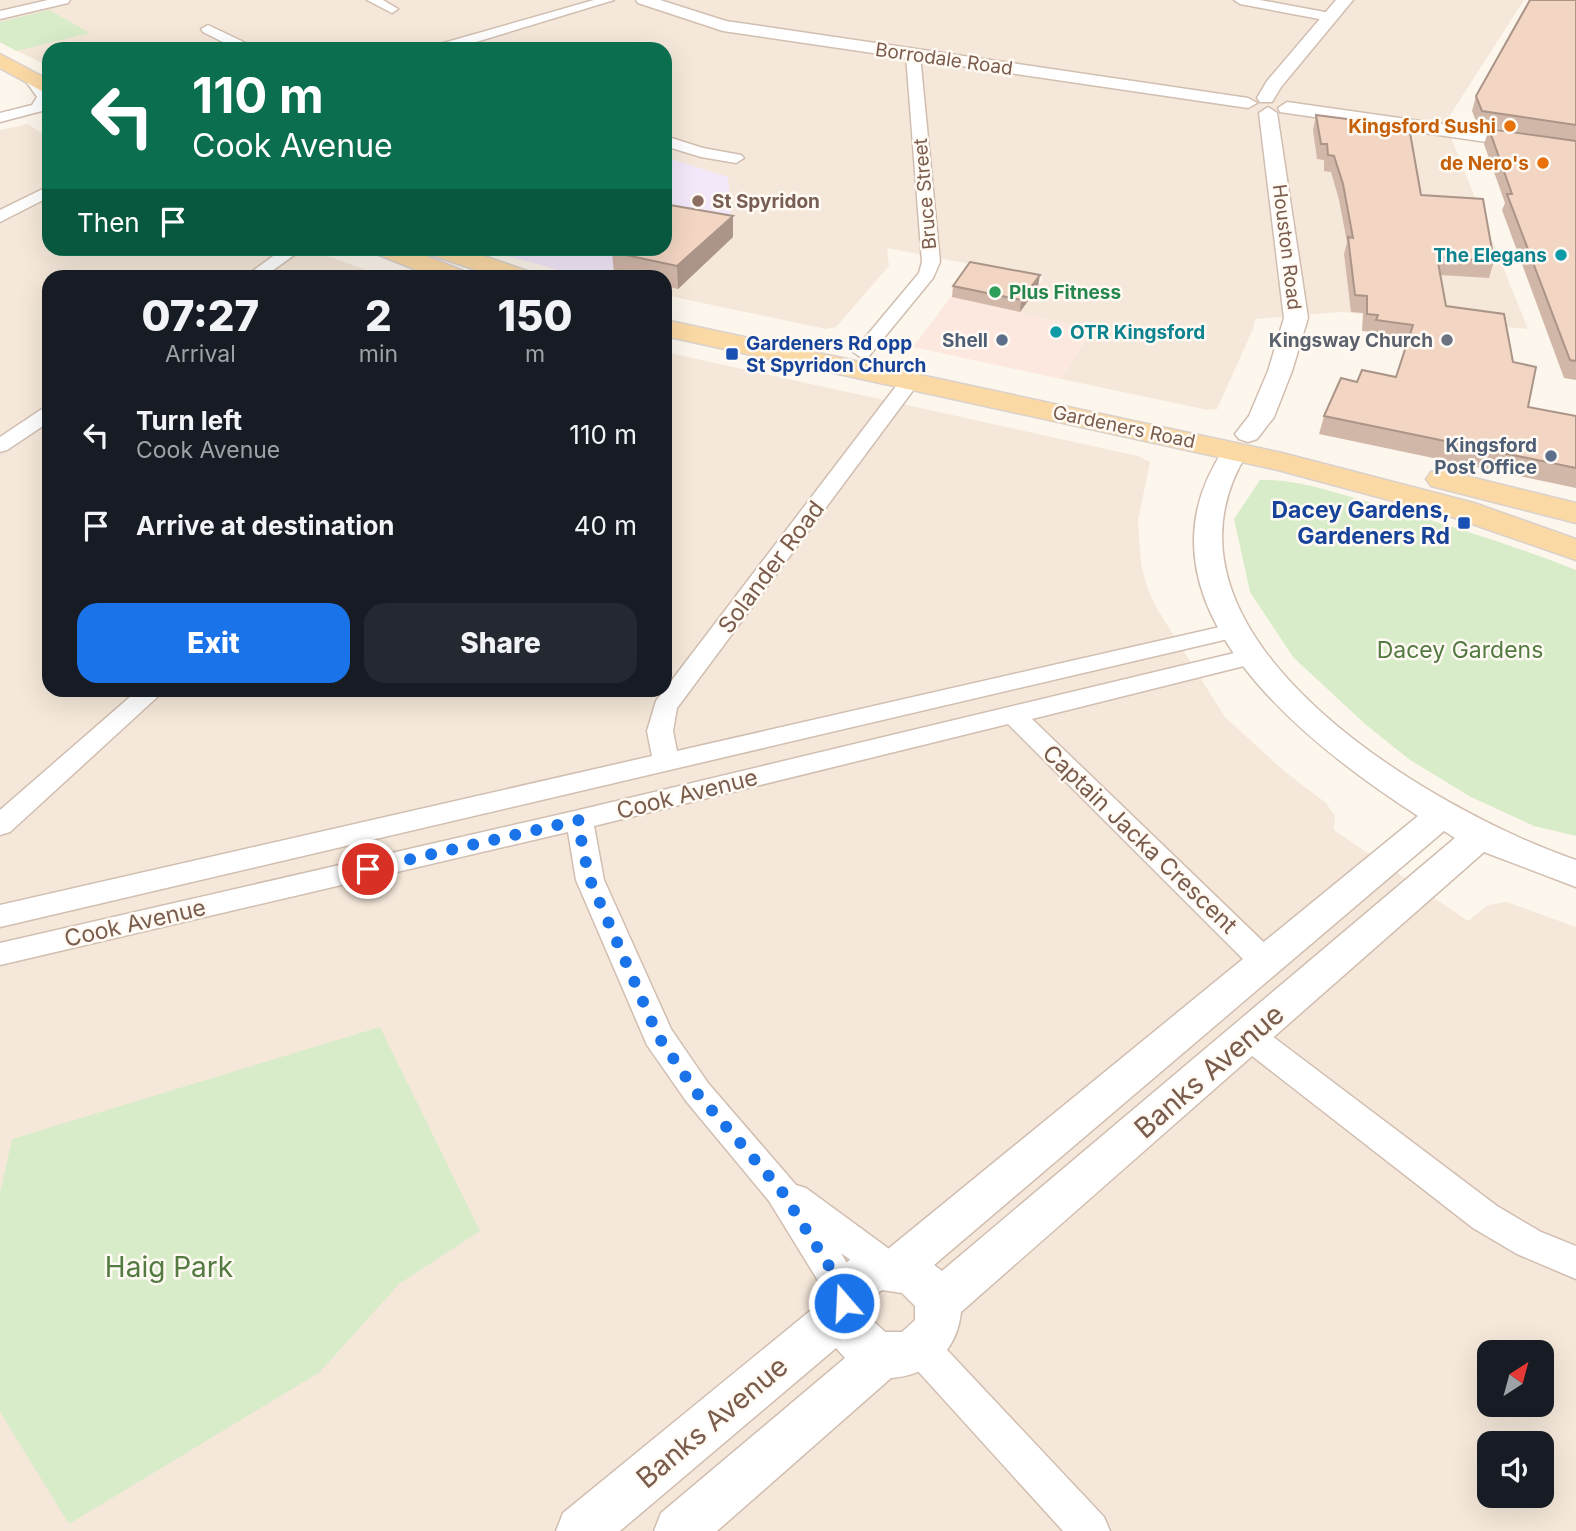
<!DOCTYPE html>
<html lang="en">
<head>
<meta charset="utf-8">
<style>
  body { margin:0; font-family:Inter,sans-serif; background:#242831; color:#f1f3f6; height:100vh; display:flex; flex-direction:column; font-size:26px; white-space:nowrap }
  * { box-sizing:border-box; margin:0 }
  p { font-size:23px; color:#9ea1a6 }
  .icon { flex:none; width:38px; height:38px; fill:none; stroke:currentColor; stroke-width:2; stroke-linecap:round; stroke-linejoin:round }
  .map { position:relative; flex:1; overflow:hidden }
  .details { position:absolute; left:42px; top:270px; width:630px; height:427px; display:flex; flex-direction:column; background:#171b24; border-radius:21px; box-shadow:0 7px 28px #0002 }
  .details>* { flex:none }
  .guide { position:absolute; left:42px; top:42px; width:630px; height:214px; border-radius:21px; box-shadow:0 7px 28px #0002; background:#0b6e4f; color:#fff; overflow:hidden }
  .needle { width:46px; rotate:36deg }
  .controls { position:absolute; left:1477px; top:1340px; display:grid; gap:14px }
  .controls a { display:grid; place-items:center; width:77px; height:77px; border-radius:14px; background:#171b24; box-shadow:0 7px 28px #0002; font-size:35px }
  .pin { position:absolute; display:grid; place-items:center; width:60px; height:60px; color:#fff; margin:-30px; border:4px solid #fff; border-radius:50%; box-shadow:0 2px 7px #0007 }
  .me { position:absolute; width:77px; margin:-38px; rotate:341deg; stroke-linejoin:round; filter:drop-shadow(0 0 5px #0008) }
  .turn { display:flex; align-items:center; gap:24px; height:147px; padding:0 35px; font-size:32px }
  .turn .icon { width:91px; height:91px; stroke-width:2.5 }
  .turn b { display:block; font-size:49px; line-height:60px }
  .then { display:flex; align-items:center; height:66px; padding:0 35px; background:#0003; gap:14px; font-size:26px }
  .eta { display:flex; justify-content:space-evenly; align-items:center; height:119px; text-align:center }
  .eta b { font-size:42px; font-weight:800; line-height:49px }
  .action { display:flex; gap:14px; margin-top:auto; padding:14px 35px }
  .action a { flex:1; height:80px; border-radius:21px; background:#1a73e8; color:#fff; font-size:28px; font-weight:800; line-height:80px; text-align:center }
  .action a+a { background:#242831; color:#f1f3f6 }
  ul { padding:0; list-style:none }
  li { display:flex; align-items:center; gap:21px; height:91px; padding:0 35px }
  li div { flex:1 }
  li b { display:block; font-size:26px }
  li em { font-style:normal }
  .map>svg:first-child { display:block }
  .residential { fill:#f5e8da; fill-rule:evenodd }
  .commercial { fill:#fde8e0 }
  .education { fill:#f3e8fa }
  .green { fill:#d8ecc9 }
  .lines { fill:none; stroke-linecap:round; stroke-linejoin:round }
  .minor-casing { stroke:#d1beb0; stroke-width:3 }
  .tertiary-casing { stroke:#d1beb0; stroke-width:3 }
  .primary-casing { stroke:#dad1cd; stroke-width:3 }
  .minor { fill:#fff; fill-rule:evenodd }
  .tertiary { fill:#fff; fill-rule:evenodd }
  .primary { fill:#fbd9a5; fill-rule:evenodd }
  .wall { fill:#d1b7a8 }
  .shaded-wall { fill:#aa9588 }
  .building { fill:#f3d5c3; stroke:#aa9588; stroke-width:2 }
  .route { stroke:#1a73e8; stroke-width:12; stroke-dasharray:0 21.6 }
  .food-dot { fill:#e8710a; stroke:#fffaf3; stroke-width:2.5 }
  .education-dot { fill:#8d6e63; stroke:#fffaf3; stroke-width:2.5 }
  .culture-dot { fill:#0f9aa8; stroke:#fffaf3; stroke-width:2.5 }
  .leisure-dot { fill:#2e9e5b; stroke:#fffaf3; stroke-width:2.5 }
  .service-dot { fill:#5c6f8a; stroke:#fffaf3; stroke-width:2.5 }
  .worship-dot { fill:#6b7280; stroke:#fffaf3; stroke-width:2.5 }
  .transit-dot { fill:#1a4fb4; stroke:#fffaf3; stroke-width:2.5 }
  .labels { text-anchor:middle; dominant-baseline:central; stroke-width:5; stroke-linejoin:round; paint-order:stroke }
  .far-street-label { font-size:19px; fill:#7a5c4d; stroke:#fffaf3 }
  .far-food-label { font-size:19px; font-weight:bold; fill:#c56008; stroke:#fffaf3; text-anchor:end }
  .far-education-label { font-size:19px; font-weight:bold; fill:#785e54; stroke:#fffaf3; text-anchor:start }
  .far-culture-label { font-size:19px; font-weight:bold; fill:#0d838f; stroke:#fffaf3; text-anchor:end }
  .far-leisure-label { font-size:19px; font-weight:bold; fill:#27864d; stroke:#fffaf3; text-anchor:start }
  .far-service-label { font-size:19px; font-weight:bold; fill:#4e5e75; stroke:#fffaf3; text-anchor:end }
  .far-worship-label { font-size:19px; font-weight:bold; fill:#5b616d; stroke:#fffaf3; text-anchor:end }
  .far-transit-label { font-size:19px; font-weight:bold; fill:#164399; stroke:#fffaf3; text-anchor:start }
  .transit-label { font-size:23px; font-weight:bold; fill:#164399; stroke:#fffaf3; text-anchor:end }
  .street-label { font-size:23px; fill:#7a5c4d; stroke:#fffaf3 }
  .park-label { font-size:23px; fill:#537a41; stroke:#fffaf3 }
  .near-street-label { font-size:28px; fill:#7a5c4d; stroke:#fffaf3 }
  .near-park-label { font-size:28px; fill:#537a41; stroke:#fffaf3 }
</style>
</head>
<body>
<div class="map">
<svg width="1576" height="1531" viewBox="0 0 1576 1531">
  <rect width="100%" height="100%" fill="#fdf6ec"/>
  <g class="residential">
    <polygon points="0,0 1524,0 1445,123 1528,329 1341,312 1255,319 1253,329 1217,409 1208,410 1061,379 1093,328 1019,314 1043,278 887,248 889,266 836,327 826,329 665,295 665,276 581,276 483,249 665,248 665,49 49,49 49,67 0,42"/>
    <path d="M28,124l21,14v110l260,1 73,27h-333v414h616v-338l473,104 12,6 -12,59 3,43 6,23 9,20 69,110 59,54 42,32 9,13 -1,14 134,91 20,-16 19,-3 69,25v604h-1576v-1401zM1489,1353h53v52h-53zM1489,1444h53v52h-53z"/>
  </g>
  <polygon class="commercial" points="969,273 1038,287 1020,314 1093,328 1061,379 913,347"/>
  <g class="education">
    <polygon points="665,157 728,177 733,238 665,226"/>
    <polygon points="483,249 638,249 605,276 581,276"/>
  </g>
  <g class="green">
    <polygon points="49,10 90,33 16,51 0,42 0,22"/>
    <path d="M1260,480c39,-1 78,14 116,24 68,20 135,40 200,66v266l-42,-10 -63,-29 -61,-37 -45,-36 -72,-67 -43,-65 -16,-73z"/>
    <polygon points="380,1027 480,1231 399,1284 320,1372 69,1524 0,1412 0,1193 12,1139"/>
  </g>
  <g class="lines">
    <g class="minor-casing">
      <g id="minor">
        <polygon points="48,0 70,0 68,3 0,19 0,11"/>
        <polygon points="367,0 383,0 398,9 392,13"/>
        <polygon points="594,0 614,0 453,49 431,49 433,46"/>
        <polygon points="1234,0 1260,0 1330,13 1336,17 1330,21 1240,4"/>
        <polygon points="208,25 250,45 252,48 237,49 203,32 201,29"/>
        <polygon points="913,51 920,55 940,262 933,278 869,356 862,358 853,352 919,273 922,262 906,55"/>
        <polygon points="32,76 37,77 49,94 49,100 42,111 0,122 0,113 32,105 37,97 25,80"/>
        <polygon points="665,136 703,148 741,155 744,158 736,163 701,157 665,146"/>
        <polygon points="49,186 49,197 0,222 0,210"/>
        <polygon points="284,248 304,248 265,276 246,276"/>
        <polygon points="910,375 917,377 920,381 917,385 677,708 673,731 677,751 1233,624 1241,626 1245,631 1241,636 0,927 0,905 652,756 647,731 656,701 903,377"/>
        <polygon points="49,407 49,422 7,450 0,452 0,437 42,409"/>
        <polygon points="1251,649 1260,652 1263,657 1260,662 1032,719 1277,955 1281,963 1277,971 1266,975 1255,971 1008,724 594,826 604,880 671,1029 708,1083 796,1185 806,1188 900,1257 906,1268 900,1279 888,1284 876,1279 841,1253 864,1293 859,1305 846,1310 833,1305 769,1201 686,1101 647,1045 576,880 568,832 0,965 0,943 579,810"/>
        <polygon points="138,690 165,690 10,832 0,835 0,810"/>
        <polygon points="1249,1023 1260,1027 1497,1206 1541,1232 1576,1246 1576,1279 1517,1254 1473,1228 1238,1045 1233,1036 1238,1027"/>
        <polygon points="920,1330 933,1335 1104,1517 1110,1531 1063,1531 907,1359 902,1347 907,1335"/>
      </g>
    </g>
    <g class="tertiary-casing">
      <g id="tertiary">
        <polygon points="636,0 660,0 726,21 1248,98 1257,103 1248,108 723,31 638,3"/>
        <polygon points="1336,0 1353,0 1281,87 1272,102 1260,102 1257,98 1267,81"/>
        <polygon points="1287,102 1576,143 1576,155 1280,112 1278,108"/>
        <polygon points="1268,107 1277,113 1308,318 1292,371 1274,417 1257,439 1248,442 1239,439 1235,434 1249,416 1268,371 1284,318 1259,113"/>
        <path d="M1235,444l9,2 4,6c-116,184 187,360 328,408v27l-92,-35 -523,460c-4,39 -31,63 -70,66l-174,153h-63l7,-18 184,-155 -9,-10 -216,183h-64l7,-18 258,-211c15,-31 28,-54 67,-53l530,-433c-116,-75 -298,-217 -192,-370zM1444,831l11,7 -513,433 -8,-6zM882,1290l20,3 13,13v14l-13,12h-17l-17,-16v-16z"/>
      </g>
    </g>
    <g class="primary-casing">
      <g id="primary">
        <polygon points="0,54 49,80 49,95 0,68"/>
        <polygon points="371,248 407,248 463,271 467,276 432,276 374,253"/>
        <polygon points="423,248 461,248 527,271 531,276 494,276 426,253"/>
        <polygon points="665,320 1282,453 1474,503 1576,539 1576,560 1452,517 1278,470 665,336"/>
        <polygon points="1442,470 1576,503 1576,523 1431,486 1426,479 1431,472"/>
      </g>
    </g>
    <use href="#minor" class="minor"/>
    <use href="#tertiary" class="tertiary"/>
    <use href="#primary" class="primary"/>
  </g>
  <g class="wall">
    <polygon points="1576,0 1576,141 1478,126 1472,111 1476,96"/>
    <polygon points="1316,115 1421,195 1494,261 1489,278 1440,275 1446,306 1513,362 1528,407 1576,416 1576,488 1319,434 1324,416 1357,382 1396,377 1407,342 1371,337 1373,332 1362,331 1363,313 1351,312 1344,254 1347,242 1339,200 1331,172 1324,171 1324,160 1317,159 1313,130"/>
    <polygon points="1489,129 1576,141 1576,380 1564,378 1502,210 1505,203 1484,144"/>
    <polygon points="733,216 733,237 678,289 665,286 665,276 624,276 614,274 612,252"/>
    <polygon points="953,286 1038,287 1020,312 952,297"/>
  </g>
  <g class="shaded-wall">
    <polygon points="733,216 733,237 678,289 677,266"/>
    <polygon points="1040,275 1038,287 1020,312 1021,300"/>
  </g>
  <g class="building">
    <polygon points="1530,0 1576,0 1576,125 1482,111 1476,96"/>
    <polygon points="1316,115 1409,127 1421,195 1483,199 1494,261 1437,257 1446,306 1504,314 1513,362 1536,367 1528,407 1576,416 1576,468 1324,416 1341,378 1357,382 1362,370 1396,377 1413,325 1376,320 1378,315 1367,314 1367,296 1355,295 1348,237 1353,238 1343,184 1334,156 1328,155 1327,144 1321,144"/>
    <polygon points="1489,129 1576,141 1576,361 1570,360 1507,194 1512,194"/>
    <polygon points="670,205 733,216 677,266 612,252 616,248 665,248 665,209"/>
    <polygon points="970,262 1040,275 1021,300 953,286"/>
  </g>
  <g class="lines">
    <polyline class="route" points="368,869 579,820 582,846 590,880 658,1036 696,1092 781,1190 846,1293 844,1303"/>
  </g>
  <g class="food-dot">
    <circle cx="1510" cy="126" r="7"/>
    <circle cx="1543" cy="163" r="7"/>
  </g>
  <circle class="education-dot" cx="698" cy="201" r="7"/>
  <g class="culture-dot">
    <circle cx="1561" cy="255" r="7"/>
    <circle cx="1056" cy="332" r="7"/>
  </g>
  <circle class="leisure-dot" cx="995" cy="292" r="7"/>
  <g class="service-dot">
    <circle cx="1002" cy="340" r="7"/>
    <circle cx="1551" cy="456" r="7"/>
  </g>
  <circle class="worship-dot" cx="1447" cy="340" r="7"/>
  <g class="transit-dot">
    <rect x="725" y="347" width="14" height="14" rx="3.5"/>
    <rect x="1457" y="516" width="14" height="14" rx="3.5"/>
  </g>
  <g class="labels">
    <g class="far-street-label">
      <text transform="translate(944 59) rotate(8)">Borrodale Road</text>
      <text transform="translate(925 194) rotate(-95)">Bruce Street</text>
      <text transform="translate(1287 247) rotate(83)">Houston Road</text>
      <text transform="translate(1124 427) rotate(12)">Gardeners Road</text>
    </g>
    <g class="far-food-label">
      <text x="1496" y="126">Kingsford Sushi</text>
      <text x="1529" y="163">de Nero's</text>
    </g>
    <g class="far-education-label">
      <text x="712" y="201">St Spyridon</text>
    </g>
    <g class="far-culture-label">
      <text x="1547" y="255">The Elegans</text>
      <text x="1070" y="332" text-anchor="start">OTR Kingsford</text>
    </g>
    <g class="far-leisure-label">
      <text x="1009" y="292">Plus Fitness</text>
    </g>
    <g class="far-service-label">
      <text x="988" y="340">Shell</text>
      <text x="1537" y="445">Kingsford<tspan x="1537" dy="22">Post Office</tspan></text>
    </g>
    <g class="far-worship-label">
      <text x="1433" y="340">Kingsway Church</text>
    </g>
    <g class="far-transit-label">
      <text x="746" y="343">Gardeners Rd opp<tspan x="746" dy="22">St Spyridon Church</tspan></text>
    </g>
    <g class="transit-label">
      <text x="1450" y="510">Dacey Gardens,<tspan x="1450" dy="26">Gardeners Rd</tspan></text>
    </g>
    <g class="street-label">
      <text transform="translate(771 567) rotate(-53)">Solander Road</text>
      <text transform="translate(687 794) rotate(-14)">Cook Avenue</text>
      <text transform="translate(1140 839) rotate(44)">Captain Jacka Crescent</text>
      <text transform="translate(135 923) rotate(-13)">Cook Avenue</text>
    </g>
    <g class="park-label">
      <text x="1460" y="650">Dacey Gardens</text>
    </g>
    <g class="near-street-label">
      <text transform="translate(1209 1071) rotate(-41)">Banks Avenue</text>
      <text transform="translate(712 1422) rotate(-40)">Banks Avenue</text>
    </g>
    <g class="near-park-label">
      <text x="169" y="1267">Haig Park</text>
    </g>
  </g>
</svg>
<div class="controls">
<a><svg class="needle" viewBox="-14 -14 28 28"><path d="M0-13l5 13h-10z" fill="#e53935"/><path d="M0 13l5-13h-10z" fill="#9ea1a6"/></svg></a>
<a><svg class="icon" aria-label="sound" viewBox="0 0 24 24"><path d="M4 9h4l5-4v14l-5-4H4zM17 9q2 3 0 6"/></svg></a>
</div>
<div class="pin" style="left:368px;top:869px;background:#d93025"><svg class="icon" aria-label="arrive" viewBox="0 0 24 24"><path d="M6 21V4h12l-3 4 3 4H6"/></svg></div>
<svg class="me" style="left:844px;top:1303px" viewBox="-20 -20 40 40"><circle r="17" fill="#1a73e8" stroke="#fff" stroke-width="3"/><path d="M0-11L8 9 0 5-8 9z" fill="#fff"/></svg>
<div class="guide">
<div class="turn"><svg class="icon" aria-label="left" viewBox="0 0 24 24"><path d="M17 20v-9H6M10 6l-5 5 5 5"/></svg><div><b>110 m</b>Cook Avenue</div></div>
<div class="then">Then<svg class="icon" aria-label="arrive" viewBox="0 0 24 24"><path d="M6 21V4h12l-3 4 3 4H6"/></svg></div>
</div>
<section class="details">
<div class="eta">
<div><b>07:27</b><p>Arrival</p></div>
<div><b>2</b><p>min</p></div>
<div><b>150</b><p>m</p></div>
</div>
<ul>
<li><svg class="icon" aria-label="left" viewBox="0 0 24 24"><path d="M17 20v-9H6M10 6l-5 5 5 5"/></svg><div><b>Turn left</b><p>Cook Avenue</p></div><em>110 m</em></li>
<li><svg class="icon" aria-label="arrive" viewBox="0 0 24 24"><path d="M6 21V4h12l-3 4 3 4H6"/></svg><div><b>Arrive at destination</b></div><em>40 m</em></li>
</ul>
<div class="action"><a>Exit</a><a>Share</a></div>
</section>
</div>
</body>
</html>
